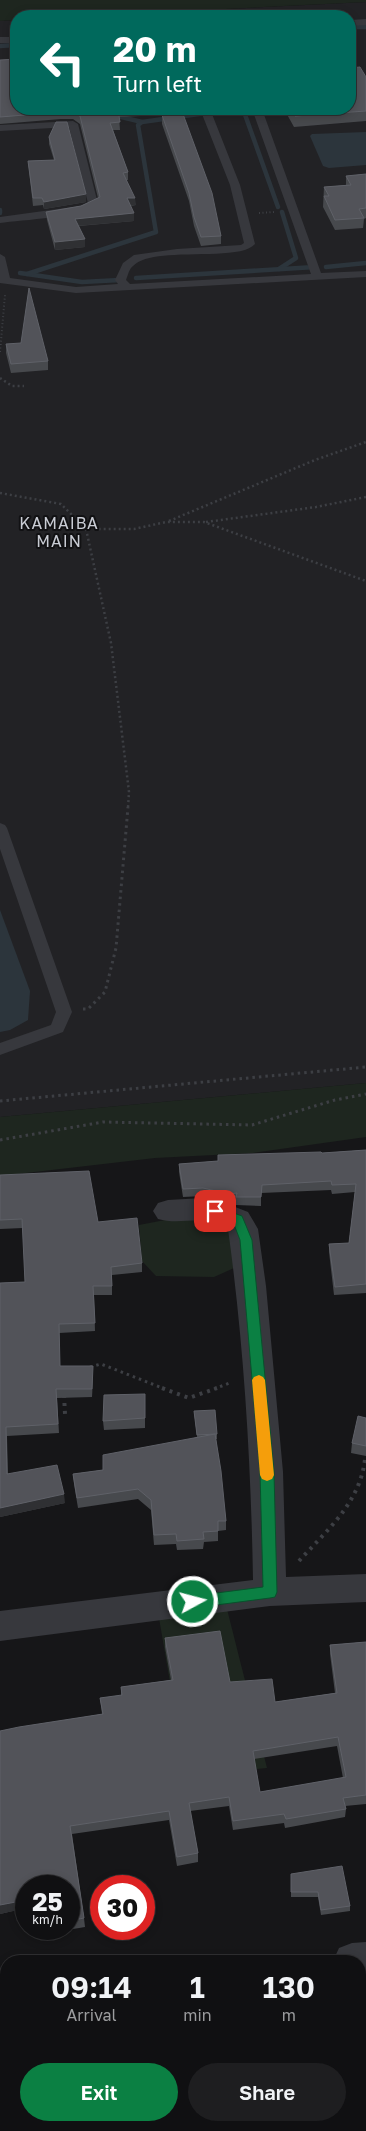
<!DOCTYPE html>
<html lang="en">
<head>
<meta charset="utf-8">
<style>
  body { margin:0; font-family:"Golos Text",sans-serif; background:#1e1e20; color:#f1f3f6; height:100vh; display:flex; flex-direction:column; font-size:19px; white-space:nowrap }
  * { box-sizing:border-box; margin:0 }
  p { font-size:16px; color:#9c9d9f }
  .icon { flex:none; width:28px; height:28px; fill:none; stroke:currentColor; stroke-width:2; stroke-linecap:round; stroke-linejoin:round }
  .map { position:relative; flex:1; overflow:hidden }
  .side { position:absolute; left:0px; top:1955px; width:366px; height:176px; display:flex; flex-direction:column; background:#101012; border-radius:20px 20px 0 0; box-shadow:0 2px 8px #0003,0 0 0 1px #303032 }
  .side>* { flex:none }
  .top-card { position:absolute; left:10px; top:10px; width:346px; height:105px; border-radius:20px; box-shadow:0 2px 8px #0003,0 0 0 1px #303032; background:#00695c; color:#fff; overflow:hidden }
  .speed { position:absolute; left:15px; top:1875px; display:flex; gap:10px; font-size:25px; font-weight:700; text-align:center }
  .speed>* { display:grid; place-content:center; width:65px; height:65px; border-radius:50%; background:#101012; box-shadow:0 2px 8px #0003,0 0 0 1px #303032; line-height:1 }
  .speed small { font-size:12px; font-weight:400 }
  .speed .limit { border:8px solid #d22; background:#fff; color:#111 }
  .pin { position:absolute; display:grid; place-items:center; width:42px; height:42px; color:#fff; margin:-21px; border-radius:10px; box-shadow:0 2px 8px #0006 }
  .me { position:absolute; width:55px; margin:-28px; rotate:83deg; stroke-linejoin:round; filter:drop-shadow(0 0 4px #0008) }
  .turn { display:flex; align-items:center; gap:18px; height:105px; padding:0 20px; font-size:22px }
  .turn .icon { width:65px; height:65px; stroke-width:2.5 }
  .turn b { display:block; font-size:35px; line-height:42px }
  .eta { display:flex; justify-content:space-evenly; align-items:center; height:85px; text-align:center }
  .eta b { font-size:30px; font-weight:600; line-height:35px }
  .action { display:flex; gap:10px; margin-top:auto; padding:10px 20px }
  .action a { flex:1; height:58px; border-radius:30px; background:#0b8043; color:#fff; font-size:20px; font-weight:600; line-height:58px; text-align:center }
  .action a+a { background:#1e1e20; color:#f1f3f6 }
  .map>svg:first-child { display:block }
  .built { fill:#222225 }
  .green { fill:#1e261f }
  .water { fill:#2c353c }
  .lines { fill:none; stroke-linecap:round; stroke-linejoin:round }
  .stream { stroke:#2c353c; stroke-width:4.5 }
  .path-far3 { stroke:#3d3f44; stroke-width:2; stroke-dasharray:1 2.5; stroke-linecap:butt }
  .path-far2 { stroke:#3d3f44; stroke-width:2.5; stroke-dasharray:2 3; stroke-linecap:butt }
  .path-far1 { stroke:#3d3f44; stroke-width:3; stroke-dasharray:2.5 4; stroke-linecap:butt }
  .path { stroke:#3d3f44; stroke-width:4; stroke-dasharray:3 5; stroke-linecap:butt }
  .service { fill:#37383d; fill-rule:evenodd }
  .minor { fill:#37383d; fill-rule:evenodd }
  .wall { fill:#47494d; fill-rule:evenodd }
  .shaded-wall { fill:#2f3033 }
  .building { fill:#525359; stroke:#5f6168; fill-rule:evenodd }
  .route { fill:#0b8043; stroke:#07532c }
  .slow { fill:#f59e0b }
  .labels { text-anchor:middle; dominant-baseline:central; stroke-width:4; stroke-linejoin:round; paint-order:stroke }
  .far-quarter-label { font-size:16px; letter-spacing:1px; fill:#c9ccd4; stroke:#111113 }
</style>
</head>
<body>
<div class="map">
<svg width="366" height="2131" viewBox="0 0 366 2131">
  <rect width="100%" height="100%" fill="#161618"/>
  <polygon class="built" points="366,2 366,1083 0,1117 0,21 16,20 16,109 350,109 350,16 86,16"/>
  <g class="green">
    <polygon points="0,0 366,0 366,2 86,16 16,16 16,20 0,21"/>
    <polygon points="366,1083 366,1137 253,1153 155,1158 0,1176 0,1117"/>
    <polygon points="191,1215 216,1220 236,1234 243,1264 214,1277 156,1276 142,1261 139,1225"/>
    <polygon points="227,1609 267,1768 186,1776 159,1618"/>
  </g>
  <g class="water">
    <polygon points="366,132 366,165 329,168 323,166 310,136 312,134"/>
    <polygon points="0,910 30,991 28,1020 10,1030 0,1032"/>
  </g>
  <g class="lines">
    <g class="stream">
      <polyline points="350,27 366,27"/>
      <polyline points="0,46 16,45"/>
      <polyline points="243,109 278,207"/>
      <polyline points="113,115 142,122"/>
      <polyline points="0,210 0,213"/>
      <polyline points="326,267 366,263"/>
      <polyline points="279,269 296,258 282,212"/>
      <polyline points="20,273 82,282 120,280"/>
      <polyline points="27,274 156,232 138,125 142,122 206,113 244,111"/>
      <polyline points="136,278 315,267"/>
    </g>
    <g class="path-far3">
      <polyline points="259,213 275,212"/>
      <polyline points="0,352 5,295"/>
    </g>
    <g class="path-far2">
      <polyline points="0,378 12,386 24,386"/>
      <polyline points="0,493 61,504 86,529 134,529 166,522 204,522 366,581"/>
      <polyline points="169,521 315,460 366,442"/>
      <polyline points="206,522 316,507 366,497"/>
      <polyline points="86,529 111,643 129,792 128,808"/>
    </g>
    <g class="path-far1">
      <polyline points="83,1009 88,1009 105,992 116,948 128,807"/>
      <polyline points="0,1101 366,1067"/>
      <polyline points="0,1140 103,1122 252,1125 335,1100 366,1094"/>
      <polyline points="90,1367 101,1364 165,1389"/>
      <polyline points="214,1389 232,1382"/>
    </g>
    <g class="path">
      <polyline points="162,1388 189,1398 217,1388"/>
      <polyline points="64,1395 65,1414"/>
      <path d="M299,1561c28,-31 61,-58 66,-102"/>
    </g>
    <g class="service">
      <polygon points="366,19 366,25 350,26 350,20"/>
      <rect x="0" y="37" width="16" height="6"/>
      <path d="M200,109h10l30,76 15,59c-16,19 -102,1 -122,22 -4,3 -5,9 -7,14l4,4 181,-10 -59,-165h10l59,164 45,-2v6l-290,16 -76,-10v-29l5,3 5,21 66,9 42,-3 -3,-4 8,-17 11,-8 43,-6 64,-4 3,-2 -14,-58z"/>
      <path d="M73,121l5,3 20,80c-13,13 -77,16 -98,19v-6l80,-11 8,-3 -19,-76 -69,4v-6z"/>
      <polygon points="0,823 5,825 7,828 72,1012 63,1032 0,1055 0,1043 51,1025 56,1012 0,849"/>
    </g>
    <g class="minor">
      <path d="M203,1198l22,5 23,9 10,17 8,57 17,186 3,105 80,-3v28l-96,4 -270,35v-30l253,-31c-2,-118 -9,-235 -25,-351 -21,-16 -47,-3 -70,-10l-5,-8 5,-8 10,-3z"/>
      <polygon points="366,1942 366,1978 360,1979 360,1961 333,1961 339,1948 352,1943"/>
      <polygon points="6,1983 6,2021 0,2022 0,1984"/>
    </g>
  </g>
  <g class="wall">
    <polygon points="0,60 16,109 163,109 163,115 119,117 120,130 113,130 128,172 128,180 126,180 136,205 131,206 134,221 79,226 85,239 85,247 55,250 47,220 46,212 81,206 98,198 80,124 73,119 61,119 0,124"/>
    <polygon points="366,77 366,121 294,127 284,109 350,109"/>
    <polygon points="162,115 221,236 221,244 201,246 194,226 189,201 162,124"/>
    <polygon points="49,137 86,202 44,209 43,205 33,206 28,161 54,160 49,144"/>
    <polygon points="366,174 366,218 364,219 363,228 335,230 323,207 324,187 346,185 346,176"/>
    <polygon points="6,344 48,361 48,370 11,373 6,353"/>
    <polygon points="366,1150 366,1293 334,1295 329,1252 329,1244 349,1243 355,1192 332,1194 331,1190 261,1193 261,1206 236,1205 236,1201 228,1202 203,1196 183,1197 179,1172 179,1164 218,1161 218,1155 322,1153"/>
    <polygon points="0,1175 98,1222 142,1263 142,1272 112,1275 112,1295 94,1295 95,1331 59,1333 60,1366 93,1375 92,1397 57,1398 59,1433 7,1436 8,1474 65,1503 0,1517 0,1283 25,1282 23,1228 0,1229"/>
    <polygon points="145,1394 145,1428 104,1430 103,1421"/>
    <polygon points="194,1411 217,1434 217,1439 216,1439 226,1521 226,1530 218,1531 218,1541 204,1542 203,1549 177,1550 176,1544 154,1545 151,1510 138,1499 78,1508 74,1484 73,1474 103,1470 197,1437"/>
    <polygon points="366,1418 366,1456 351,1453 352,1443"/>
    <path d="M165,1638l65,44 45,20 60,-9 -5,-39v-9l36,-3v162l-21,2 1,3 -1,8 -60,11 -1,-5 -51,7 -4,-24 -39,5 8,42v9l-21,4 -8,-46 -97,14 12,84 1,9 -30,5v-3h14v-43h-43v22l-26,6v-183l102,-17 -2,-16 21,-2v-9l50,-7 -6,-33zM337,1746l6,32 -83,14 -6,-33z"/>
    <polygon points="291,1874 350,1906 350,1911 321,1915 318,1897 291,1897"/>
  </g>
  <g class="shaded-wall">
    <polygon points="86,194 86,202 44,209 44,202"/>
    <polygon points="127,198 135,198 136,205 128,206"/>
    <polygon points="134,213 134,221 76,226 75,219"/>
    <polygon points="85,239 85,247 55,250 55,242"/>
    <polygon points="93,1366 93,1375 92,1397 92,1389"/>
    <polygon points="64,1494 65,1503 0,1517 0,1508"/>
    <polygon points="26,1900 26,1908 0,1914 0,1905"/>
    <polygon points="6,2106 6,2114 0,2116 0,2107"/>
  </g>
  <g class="building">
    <polygon points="16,59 16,109 139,109 118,110 120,122 110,123 128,172 123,173 135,198 127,198 134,213 75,219 85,239 55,242 46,212 81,206 100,197 80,116 73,112 61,112 0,117 0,60"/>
    <polygon points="360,67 366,77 366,111 295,116 291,109 350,109 350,68"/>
    <polygon points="183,114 212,193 221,236 201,237 194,217 189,193 162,115"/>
    <polygon points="56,122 67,122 86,194 44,202 42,198 33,198 28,161 55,160 49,137"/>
    <polygon points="366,174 366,208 359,209 364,218 335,220 324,196 329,196 324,187 351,185 346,176"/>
    <polygon points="29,288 48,361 11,364 6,344 21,343"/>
    <polygon points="366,1150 366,1284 335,1287 329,1244 349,1243 356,1184 332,1185 331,1181 262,1185 261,1197 236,1197 237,1193 229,1194 203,1188 183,1189 179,1164 218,1161 218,1155 321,1152 322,1153"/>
    <polygon points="89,1171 98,1222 137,1218 142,1263 111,1267 112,1286 93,1286 95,1323 59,1324 60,1366 93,1366 92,1389 56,1389 58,1424 6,1427 7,1474 57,1465 64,1494 0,1508 0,1283 25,1282 22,1219 0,1220 0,1175"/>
    <polygon points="145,1394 145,1418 103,1421 104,1395"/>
    <polygon points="215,1410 217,1434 197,1435 194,1411"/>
    <polygon points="358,1416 366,1418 366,1446 352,1443"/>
    <polygon points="215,1434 221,1471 226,1521 218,1521 218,1531 203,1532 204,1539 177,1541 176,1534 154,1535 151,1500 138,1489 77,1498 73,1474 103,1470 103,1455"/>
    <path d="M220,1631l10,51 42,-3 3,23 62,-9 -7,-48 36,-3v153l-23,3 3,11 -60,10 -2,-5 -51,7 -4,-24 -40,6 9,50 -21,4 -8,-46 -99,15 14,92 -15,3v-35h-43v14l-26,5v-174l19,-4 84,-13 -3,-16 22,-3 -1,-8 52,-7 -8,-42zM338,1737l8,40 -86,15 -7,-41z"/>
    <polygon points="342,1866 350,1906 321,1910 318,1892 291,1892 291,1874"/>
    <polygon points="6,2048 6,2106 0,2107 0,2049"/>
    <polygon points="164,2125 194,2125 195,2131 166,2131"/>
  </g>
  <polygon class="route" points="215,1206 242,1216 252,1240 274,1472 277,1592 275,1597 270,1598 193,1608 188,1606 186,1602 188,1598 193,1596 263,1587 260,1472 240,1240 233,1222 210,1214 209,1211 210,1208"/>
  <polygon class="slow" points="259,1375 263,1377 265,1380 274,1475 272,1479 267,1481 262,1479 260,1475 252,1380 254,1377"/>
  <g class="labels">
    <g class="far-quarter-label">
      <text x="59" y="523">KAMAIBA<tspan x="59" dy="18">MAIN</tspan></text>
    </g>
  </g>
</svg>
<div class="speed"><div>25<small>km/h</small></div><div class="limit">30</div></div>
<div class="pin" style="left:215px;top:1211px;background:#d93025"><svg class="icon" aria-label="arrive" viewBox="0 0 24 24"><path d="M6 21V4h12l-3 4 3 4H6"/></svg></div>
<svg class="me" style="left:193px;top:1602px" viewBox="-20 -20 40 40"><circle r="17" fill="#0b8043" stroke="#fff" stroke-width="3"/><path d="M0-11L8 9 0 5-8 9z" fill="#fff"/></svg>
<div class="top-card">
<div class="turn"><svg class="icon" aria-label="left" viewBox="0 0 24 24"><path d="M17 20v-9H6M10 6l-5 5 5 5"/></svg><div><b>20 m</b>Turn left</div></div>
</div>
<section class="side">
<div class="eta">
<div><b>09:14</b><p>Arrival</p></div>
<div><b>1</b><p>min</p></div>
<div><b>130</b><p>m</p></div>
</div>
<div class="action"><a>Exit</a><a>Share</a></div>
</section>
</div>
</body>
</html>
